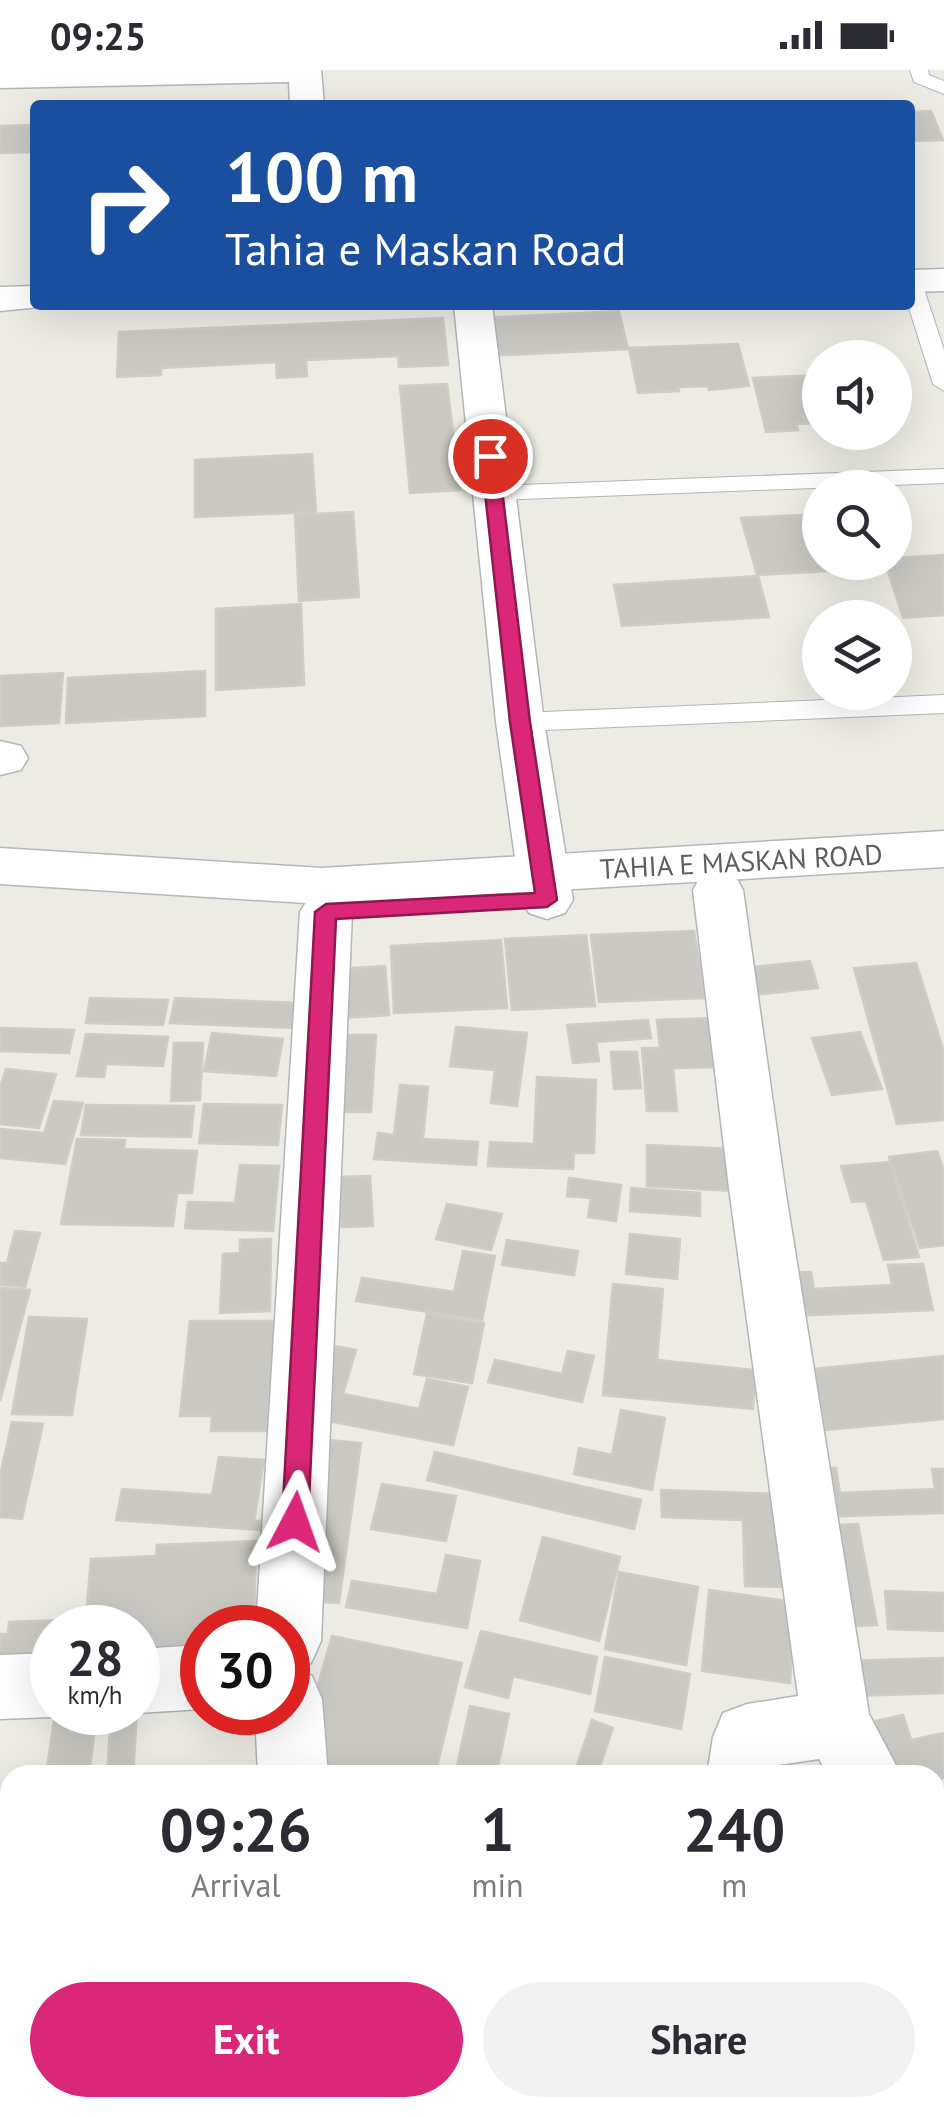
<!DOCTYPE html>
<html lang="en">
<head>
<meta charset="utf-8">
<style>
  body { margin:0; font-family:"PT Sans",sans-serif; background:#f2f2f3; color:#2b2b33; height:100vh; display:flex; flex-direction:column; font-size:38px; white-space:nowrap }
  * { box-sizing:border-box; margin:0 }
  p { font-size:32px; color:#7c7c81 }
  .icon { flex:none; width:55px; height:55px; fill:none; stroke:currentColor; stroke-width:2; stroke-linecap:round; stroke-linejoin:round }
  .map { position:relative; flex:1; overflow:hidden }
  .drawer { position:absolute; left:0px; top:1695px; width:945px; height:352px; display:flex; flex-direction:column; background:#fff; border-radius:30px 30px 0 0; box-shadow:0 10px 40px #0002 }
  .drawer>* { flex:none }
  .banner { position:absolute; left:30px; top:30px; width:885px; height:210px; border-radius:10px; box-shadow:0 10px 40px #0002; background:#1a4fa0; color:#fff; overflow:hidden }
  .controls { position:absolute; left:802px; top:270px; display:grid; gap:20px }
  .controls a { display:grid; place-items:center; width:110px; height:110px; border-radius:50%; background:#fff; box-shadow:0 10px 40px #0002; font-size:50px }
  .speed { position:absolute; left:30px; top:1535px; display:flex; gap:20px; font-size:50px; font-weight:700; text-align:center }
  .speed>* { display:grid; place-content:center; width:130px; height:130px; border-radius:50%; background:#fff; box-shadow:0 10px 40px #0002; line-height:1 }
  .speed small { font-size:25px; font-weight:400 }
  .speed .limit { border:15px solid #d22; background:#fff; color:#111 }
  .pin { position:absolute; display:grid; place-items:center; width:85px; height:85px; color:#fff; margin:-42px; border:5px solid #fff; border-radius:50%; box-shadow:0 2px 10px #0007 }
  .me { position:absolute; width:110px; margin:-55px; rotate:4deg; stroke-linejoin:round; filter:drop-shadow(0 0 8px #0008) }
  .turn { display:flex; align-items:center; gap:35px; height:210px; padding:0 30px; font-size:45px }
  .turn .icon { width:130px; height:130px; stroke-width:2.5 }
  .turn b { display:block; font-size:70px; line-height:85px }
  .eta { display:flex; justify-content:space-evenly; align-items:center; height:170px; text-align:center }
  .eta b { font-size:60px; font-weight:700; line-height:70px }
  .primary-button { display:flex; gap:20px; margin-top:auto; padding:20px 30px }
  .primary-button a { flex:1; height:115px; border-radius:60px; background:#db2777; color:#fff; font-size:40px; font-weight:700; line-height:115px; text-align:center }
  .primary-button a+a { background:#f2f2f3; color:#2b2b33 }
  .status { display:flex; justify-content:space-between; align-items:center; height:70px; padding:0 50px; background:#fff; direction:ltr }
  .status svg { height:28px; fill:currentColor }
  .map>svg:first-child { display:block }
  .building { fill:#cac8c2; stroke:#d0ccc3; stroke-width:2.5 }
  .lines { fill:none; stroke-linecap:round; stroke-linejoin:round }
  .service-casing { stroke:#b4b5b9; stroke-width:2 }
  .minor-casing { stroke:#b4b5b9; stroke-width:3 }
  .secondary-casing { stroke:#b5b7bc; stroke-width:3 }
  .service { fill:#fff; fill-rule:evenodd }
  .minor { fill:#fff; fill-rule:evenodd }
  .secondary { fill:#fff; fill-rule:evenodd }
  .route { fill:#db2777; stroke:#8e194d; stroke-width:2.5 }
  .labels { text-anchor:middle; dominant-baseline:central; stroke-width:8; stroke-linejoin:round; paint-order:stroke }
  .street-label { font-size:28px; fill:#5c5e62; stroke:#fff }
</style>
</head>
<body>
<div class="status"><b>09:25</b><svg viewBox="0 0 49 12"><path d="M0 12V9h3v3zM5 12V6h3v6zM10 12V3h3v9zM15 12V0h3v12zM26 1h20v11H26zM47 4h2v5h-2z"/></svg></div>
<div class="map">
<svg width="944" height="2047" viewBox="0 0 944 2047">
  <rect width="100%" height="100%" fill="#ecebe4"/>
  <g class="building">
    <polygon points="931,41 943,70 910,71 910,42"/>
    <polygon points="35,55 35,82 0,83 0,56"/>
    <polygon points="619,241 628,279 487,286 481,248"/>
    <polygon points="443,248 448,295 399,297 398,286 306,290 307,306 277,308 276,292 161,298 161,305 117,307 119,262"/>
    <polygon points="738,274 749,316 709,320 708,316 678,317 679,321 638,323 629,278"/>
    <polygon points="820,305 820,353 796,354 798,360 766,362 753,308"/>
    <polygon points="447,314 460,420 410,423 400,316"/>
    <polygon points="312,384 316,442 195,447 195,390"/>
    <polygon points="353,442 359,527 299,531 295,445"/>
    <polygon points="820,444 820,492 879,492 881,498 757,505 741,448"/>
    <polygon points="944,485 944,545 903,548 885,492 895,492 895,488"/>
    <polygon points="758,506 769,547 622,556 614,515"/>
    <polygon points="301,534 304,615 216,620 216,539"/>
    <polygon points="205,601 205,646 66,653 68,608"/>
    <polygon points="63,603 59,653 0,656 0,606"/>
    <polygon points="694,861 705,928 599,932 591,865"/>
    <polygon points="586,865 595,936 512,940 505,869"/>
    <polygon points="501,870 507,938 394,943 391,876"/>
    <polygon points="810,891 818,918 742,926 734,899"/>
    <polygon points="916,893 944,982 944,1050 897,1054 854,898"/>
    <polygon points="385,896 389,945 343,948 340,899"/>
    <polygon points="90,928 168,930 163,955 86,953"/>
    <polygon points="175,928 300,933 296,958 170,953"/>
    <polygon points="714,948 719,997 673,998 677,1041 647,1041 642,978 660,978 657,950"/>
    <polygon points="648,950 651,968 596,972 599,991 573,993 567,955"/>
    <polygon points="456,957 527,963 517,1036 491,1033 495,1000 450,996"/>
    <polygon points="0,958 74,960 69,983 0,981"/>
    <polygon points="860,962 882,1019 832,1025 812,968"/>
    <polygon points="212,963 283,969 276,1006 204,1001"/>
    <polygon points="86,964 168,967 163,996 106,994 104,1007 77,1006"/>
    <polygon points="340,965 376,965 371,1042 335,1042"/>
    <polygon points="174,973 203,973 200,1030 171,1031"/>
    <polygon points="611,982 637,982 641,1018 614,1019"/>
    <polygon points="6,999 56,1004 39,1058 0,1054 0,1018"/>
    <polygon points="537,1007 596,1010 594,1083 574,1083 573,1099 488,1096 490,1072 534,1074"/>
    <polygon points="400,1015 428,1017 423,1069 478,1072 476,1095 374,1089 378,1063 394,1065"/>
    <polygon points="54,1031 83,1033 65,1094 0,1088 0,1059 44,1063"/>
    <polygon points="204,1034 282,1035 278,1075 199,1073"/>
    <polygon points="86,1035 194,1036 191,1067 81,1065"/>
    <polygon points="77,1069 125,1070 124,1079 197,1081 192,1123 177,1123 173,1156 61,1154"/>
    <polygon points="647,1075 731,1079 732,1121 647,1116"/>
    <polygon points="937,1081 944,1101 944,1175 920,1178 889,1087"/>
    <polygon points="890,1092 919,1187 884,1190 866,1131 852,1132 841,1096"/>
    <polygon points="240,1095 279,1096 273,1161 185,1158 188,1132 235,1133"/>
    <polygon points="370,1106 373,1156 341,1157 340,1107"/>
    <polygon points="569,1108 621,1115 616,1151 588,1147 591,1128 567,1126"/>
    <polygon points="631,1118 700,1123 700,1146 630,1141"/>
    <polygon points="447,1134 502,1144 491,1180 436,1169"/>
    <polygon points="15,1161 40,1163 25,1217 0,1215 0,1193 7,1193"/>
    <polygon points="630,1164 680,1169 677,1209 626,1204"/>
    <polygon points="271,1169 270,1241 220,1243 223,1184 240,1183 240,1170"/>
    <polygon points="507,1170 578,1181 574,1205 502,1195"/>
    <polygon points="463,1181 495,1186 482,1250 356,1231 362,1208 454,1222"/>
    <polygon points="923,1194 933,1240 790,1246 783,1203 811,1202 814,1219 892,1215 888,1195"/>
    <polygon points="613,1214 663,1219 657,1290 755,1300 753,1339 603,1325"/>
    <polygon points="0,1218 30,1220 0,1331"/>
    <polygon points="427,1244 484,1253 472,1313 414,1304"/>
    <polygon points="29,1247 87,1249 72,1345 12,1344"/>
    <polygon points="190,1251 275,1251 267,1361 211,1361 212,1346 180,1346"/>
    <polygon points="329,1275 356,1280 343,1324 419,1339 427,1309 468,1317 453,1375 308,1347"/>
    <polygon points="568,1281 594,1286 582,1332 488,1312 495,1290 562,1304"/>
    <polygon points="944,1286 944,1349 826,1360 812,1299"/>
    <polygon points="621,1340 665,1348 652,1420 574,1404 579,1378 612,1385"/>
    <polygon points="12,1352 43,1354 22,1449 0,1447 0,1406"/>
    <polygon points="318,1369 361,1373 339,1533 294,1530"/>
    <polygon points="435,1382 641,1430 634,1459 427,1410"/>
    <polygon points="219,1387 264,1390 254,1451 263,1451 261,1460 116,1450 122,1419 212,1425"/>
    <polygon points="836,1398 840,1423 935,1419 932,1399 944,1399 944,1443 813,1447 806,1399"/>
    <polygon points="382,1414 456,1426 446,1471 371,1459"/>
    <polygon points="661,1420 779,1424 784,1517 745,1516 743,1450 662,1447"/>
    <polygon points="858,1454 877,1555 838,1557 820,1456"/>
    <polygon points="543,1467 620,1487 599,1571 520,1550"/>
    <polygon points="256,1471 254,1558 202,1558 202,1597 138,1599 138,1558 85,1558 91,1489 156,1486 157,1475"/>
    <polygon points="446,1485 480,1491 467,1558 346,1537 352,1511 437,1524"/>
    <polygon points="619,1502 698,1517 686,1595 605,1579"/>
    <polygon points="709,1520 795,1532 790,1613 702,1601"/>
    <polygon points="885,1521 944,1523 944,1561 888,1559"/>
    <polygon points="60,1550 59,1558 52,1558 52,1596 0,1597 0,1564 8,1564 9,1552"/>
    <polygon points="481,1561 597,1587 590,1624 513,1606 508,1628 465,1617"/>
    <polygon points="332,1566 462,1593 435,1705 319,1705 294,1700"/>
    <polygon points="605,1587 690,1604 681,1659 595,1641"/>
    <polygon points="944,1588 944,1623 852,1626 847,1591"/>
    <polygon points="470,1636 509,1644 498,1697 533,1705 455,1705"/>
    <polygon points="55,1642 97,1642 89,1705 46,1705"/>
    <polygon points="111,1642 137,1642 133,1705 107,1705"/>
    <polygon points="903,1645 911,1670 944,1663 944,1708 875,1705 858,1655"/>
    <polygon points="592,1650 613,1658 597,1705 574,1705"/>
    <polygon points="939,1717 944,1721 944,1781 935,1774 935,1722"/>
    <rect x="0" y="1780" width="10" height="36"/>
    <polygon points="0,1830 6,1830 6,1880 0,1881"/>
    <polygon points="944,1851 944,1922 935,1923 935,1852"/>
    <polygon points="935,1931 944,1931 944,1991 935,1946"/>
    <polygon points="935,2021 940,2047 829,2047 827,2038 935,2038"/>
    <rect x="84" y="2038" width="130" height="9"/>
    <rect x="230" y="2038" width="40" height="9"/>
    <polygon points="326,2038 378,2038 375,2047 323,2047"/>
    <polygon points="410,2038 422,2038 458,2047 408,2047"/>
    <polygon points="446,2038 529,2038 527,2047 484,2047"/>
    <polygon points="714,2038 816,2038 818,2047 715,2047"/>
  </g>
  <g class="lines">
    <g class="service-casing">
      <g id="service">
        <polygon points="910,0 928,0 929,5 944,11 944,24 914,12"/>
        <polygon points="910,201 920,207 944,280 944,321 933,314 908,235"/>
        <polygon points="944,399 944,413 494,430 482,423 494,416"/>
        <polygon points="944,625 944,643 520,661 507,652 520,643"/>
      </g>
    </g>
    <g class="minor-casing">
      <g id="minor">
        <polygon points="0,0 321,0 324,35 290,35 289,12 0,18"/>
        <polygon points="944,199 944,221 910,222 910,200"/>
        <polygon points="35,216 35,235 49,236 0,241 0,217"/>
        <polygon points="454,235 492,235 544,652 573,830 565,843 547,849 529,843 521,830 496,652"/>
        <polygon points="0,671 21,676 28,688 21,700 0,705"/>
        <polygon points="718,802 736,807 743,820 785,1118 869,1644 901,1705 828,1705 819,1689 778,1695 777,1705 707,1705 713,1667 723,1643 747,1634 798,1626 729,1118 693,820 700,807"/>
        <polygon points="326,823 344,829 352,842 321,1571 311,1593 296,1599 312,1606 322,1629 328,1705 258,1705 255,1642 288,1642 288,1558 256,1558 300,842 308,829"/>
        <polygon points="202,1575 202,1639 138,1643 136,1642 138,1579"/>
        <polygon points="52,1583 52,1642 64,1642 52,1647 0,1649 0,1585"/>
        <polygon points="935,1763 944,1767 944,1842 935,1838"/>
        <polygon points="10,1926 10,2000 0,2003 0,1929"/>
        <polygon points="10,2036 85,2038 87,2047 11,2047"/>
        <polygon points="269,2038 345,2038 343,2047 267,2047"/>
        <polygon points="664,2038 740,2038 739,2047 663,2047"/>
      </g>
    </g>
    <g class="secondary-casing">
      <polygon id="secondary" points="944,761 944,797 322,834 0,814 0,778 322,798"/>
    </g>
    <use href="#service" class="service"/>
    <use href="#minor" class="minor"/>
    <use href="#secondary" class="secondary"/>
  </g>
  <polygon class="route" points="490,381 498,386 530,652 557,830 547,837 336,849 308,1452 304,1461 295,1464 285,1461 282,1452 315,842 326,834 535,823 510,652 481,386"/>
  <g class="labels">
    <g class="street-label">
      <text transform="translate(741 791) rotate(-3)">TAHIA E MASKAN ROAD</text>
    </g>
  </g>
</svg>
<div class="controls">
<a><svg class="icon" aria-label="sound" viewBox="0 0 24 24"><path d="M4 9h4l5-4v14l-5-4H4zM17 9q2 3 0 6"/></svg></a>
<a><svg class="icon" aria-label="search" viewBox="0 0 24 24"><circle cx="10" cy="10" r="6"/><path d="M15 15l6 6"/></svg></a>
<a><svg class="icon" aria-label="layers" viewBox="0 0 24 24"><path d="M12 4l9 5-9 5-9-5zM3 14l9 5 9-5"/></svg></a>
</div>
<div class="speed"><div>28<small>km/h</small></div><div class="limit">30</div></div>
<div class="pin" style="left:490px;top:386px;background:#d93025"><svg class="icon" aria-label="arrive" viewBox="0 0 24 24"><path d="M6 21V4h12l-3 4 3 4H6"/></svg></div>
<svg class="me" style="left:295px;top:1452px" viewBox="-20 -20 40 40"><path d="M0-17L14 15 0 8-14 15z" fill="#db2777" stroke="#fff" stroke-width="4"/></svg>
<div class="banner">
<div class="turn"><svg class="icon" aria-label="right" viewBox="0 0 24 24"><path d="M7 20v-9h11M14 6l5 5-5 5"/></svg><div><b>100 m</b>Tahia e Maskan Road</div></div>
</div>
<section class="drawer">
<div class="eta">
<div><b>09:26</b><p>Arrival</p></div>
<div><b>1</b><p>min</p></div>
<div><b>240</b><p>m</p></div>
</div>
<div class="primary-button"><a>Exit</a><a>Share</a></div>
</section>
</div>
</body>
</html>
